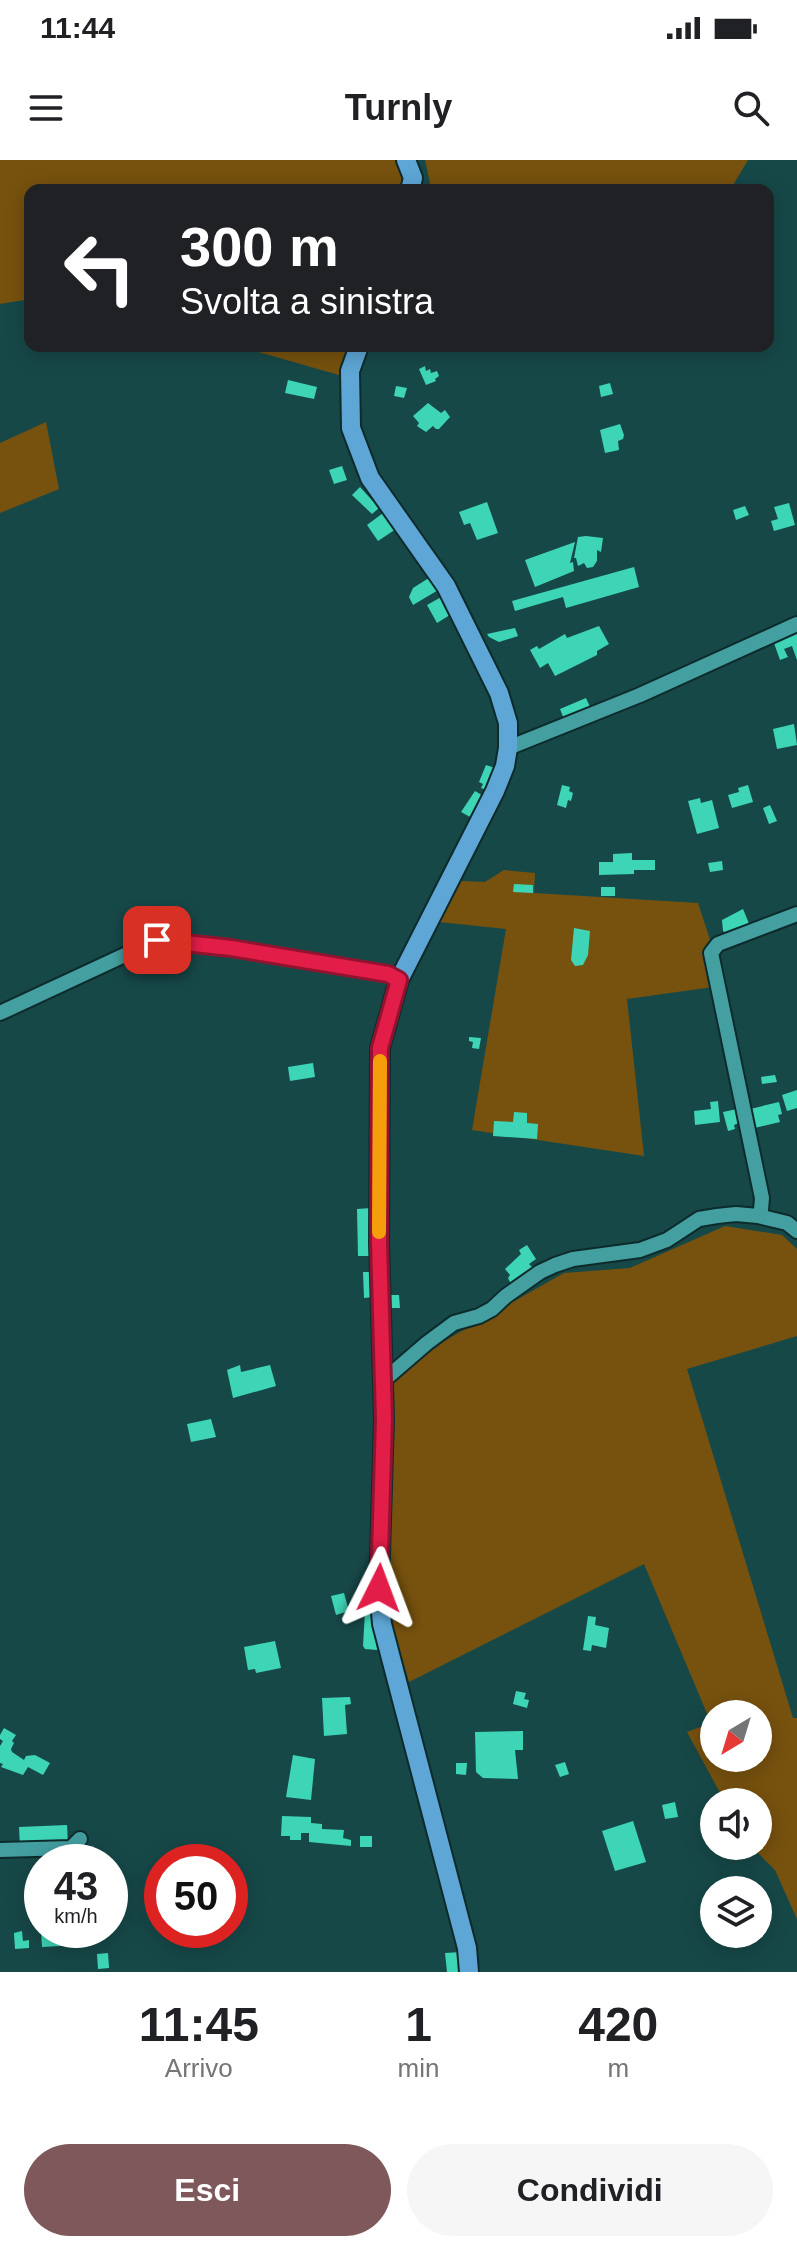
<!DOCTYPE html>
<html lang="it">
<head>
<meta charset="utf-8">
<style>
  body { margin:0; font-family:Arial,sans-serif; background:#f6f6f6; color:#202124; height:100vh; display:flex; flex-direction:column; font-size:30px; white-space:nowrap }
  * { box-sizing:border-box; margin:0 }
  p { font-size:26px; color:#757577 }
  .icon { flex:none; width:44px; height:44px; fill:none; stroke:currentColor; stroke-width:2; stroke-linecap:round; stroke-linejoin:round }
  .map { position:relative; height:1812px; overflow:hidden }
  .sheet { display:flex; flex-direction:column; background:#fff; flex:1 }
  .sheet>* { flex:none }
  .banner { position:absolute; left:24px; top:24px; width:750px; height:168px; border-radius:16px; box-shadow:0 4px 20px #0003; background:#202124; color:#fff; overflow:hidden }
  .needle { width:52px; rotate:218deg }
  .controls { position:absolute; left:700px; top:1540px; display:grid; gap:16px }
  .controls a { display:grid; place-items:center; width:72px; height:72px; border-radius:50%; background:#fff; box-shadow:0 4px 20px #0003; font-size:40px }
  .speed { position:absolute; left:24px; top:1684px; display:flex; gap:16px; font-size:40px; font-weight:700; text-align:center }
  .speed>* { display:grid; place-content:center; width:104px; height:104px; border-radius:50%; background:#fff; box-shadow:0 4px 20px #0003; line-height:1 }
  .speed small { font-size:20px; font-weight:400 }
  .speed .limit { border:12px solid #d22; background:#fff; color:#111 }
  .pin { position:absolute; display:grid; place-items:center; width:68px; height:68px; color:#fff; margin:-34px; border-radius:16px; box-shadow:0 4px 12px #0006 }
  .me { position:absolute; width:88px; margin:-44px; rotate:3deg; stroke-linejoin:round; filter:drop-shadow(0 0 6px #0008) }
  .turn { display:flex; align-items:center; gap:28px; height:168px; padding:0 24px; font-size:36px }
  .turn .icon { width:104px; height:104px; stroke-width:2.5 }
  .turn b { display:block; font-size:56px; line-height:68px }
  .eta { display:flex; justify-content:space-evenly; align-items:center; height:136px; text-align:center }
  .eta b { font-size:48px; font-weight:700; line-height:56px }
  .action { display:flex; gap:16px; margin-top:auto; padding:16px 24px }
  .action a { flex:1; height:92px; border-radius:48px; background:#7f585b; color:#fff; font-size:32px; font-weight:700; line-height:92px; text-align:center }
  .action a+a { background:#f6f6f6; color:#202124 }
  .status { display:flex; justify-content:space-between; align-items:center; height:56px; padding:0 40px; background:#fff; direction:ltr }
  .status svg { height:22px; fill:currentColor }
  header { display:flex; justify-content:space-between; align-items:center; height:104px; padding:0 24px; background:#fff; font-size:36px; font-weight:700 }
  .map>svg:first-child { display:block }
  .green { fill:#77520e; fill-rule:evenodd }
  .building { fill:#3ed5b7 }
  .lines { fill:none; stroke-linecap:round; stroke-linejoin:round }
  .minor-casing { stroke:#0e2b2c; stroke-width:18 }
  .major-casing { stroke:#0e2b2c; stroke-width:22 }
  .minor { stroke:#449fa0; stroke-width:14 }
  .major { stroke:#5ea6d5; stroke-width:18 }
  .route-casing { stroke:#92132f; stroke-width:20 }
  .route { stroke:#e11d48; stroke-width:14 }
  .slow { stroke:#f59e0b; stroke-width:14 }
</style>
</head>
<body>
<div class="status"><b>11:44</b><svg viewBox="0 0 49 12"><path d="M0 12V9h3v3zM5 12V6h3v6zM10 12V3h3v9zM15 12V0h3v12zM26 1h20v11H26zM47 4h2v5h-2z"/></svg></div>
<header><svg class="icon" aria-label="menu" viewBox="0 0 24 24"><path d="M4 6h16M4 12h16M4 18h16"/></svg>Turnly<svg class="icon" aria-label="search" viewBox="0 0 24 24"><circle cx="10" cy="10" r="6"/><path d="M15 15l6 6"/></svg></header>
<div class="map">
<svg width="797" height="1812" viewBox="0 0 797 1812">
  <rect width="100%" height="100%" fill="#174848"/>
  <g class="green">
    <polygon points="0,0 407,0 408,30 30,30 30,139 0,144"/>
    <polygon points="425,0 748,0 730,30 428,30 430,23"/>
    <polygon points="237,186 354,186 346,217"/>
    <polygon points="46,262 59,329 0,353 0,283"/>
    <polygon points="504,710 535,713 534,733 698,743 713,789 713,827 627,839 644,996 472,970 506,769 439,762 460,721 485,722"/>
    <path d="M725,1066l57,9 15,14v87l-110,33 106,349h4v201l-22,-49 -24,-24h7v-44h-33l-38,-70 24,-9 -67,-159 -235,118 -22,-76 6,-226 39,-32 132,-75 66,-5zM714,1554h44v44h-44z"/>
  </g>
  <g class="building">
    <polygon points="425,206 426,211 430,209 431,213 437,211 439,216 435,219 436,221 426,225 419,209"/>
    <polygon points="288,220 317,227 314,239 285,233"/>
    <polygon points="610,223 613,234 601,237 599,226"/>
    <polygon points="396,226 407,228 404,238 394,236"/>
    <polygon points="428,243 441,253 445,250 450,257 439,269 436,269 433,266 426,272 417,266 419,263 413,256"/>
    <polygon points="620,264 624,275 623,279 618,281 619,290 605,293 600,270"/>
    <polygon points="342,306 347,320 334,324 329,310"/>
    <polygon points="360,327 379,348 372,354 352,335"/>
    <polygon points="487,342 498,373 477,380 470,363 464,365 459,352"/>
    <polygon points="789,343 795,365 774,371 771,361 778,359 774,347"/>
    <polygon points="745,346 749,355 736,360 733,350"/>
    <polygon points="387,350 399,367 378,381 367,365"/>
    <polygon points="586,376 603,378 601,392 597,390 597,401 593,407 587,408 584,403 578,406 576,398 574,398 578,377"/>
    <polygon points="575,382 570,403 573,402 574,411 535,427 525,400"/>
    <polygon points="634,407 639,427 566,448 563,437 515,451 512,441"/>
    <polygon points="432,416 440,429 413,445 409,437 413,428"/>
    <polygon points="443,436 453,453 437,463 427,445"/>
    <polygon points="599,466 609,484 597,491 597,495 555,516 548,503 540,508 530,490 537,486 539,489 565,474 567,478"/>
    <polygon points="515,468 518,476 499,482 489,477 487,474"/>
    <polygon points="797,473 797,500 792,486 784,489 788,497 780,500 774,483"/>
    <polygon points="586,538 590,547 564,559 560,549"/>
    <polygon points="794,564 797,585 777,589 773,569"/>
    <polygon points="486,605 495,608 486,630 481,628 483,624 479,622"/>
    <polygon points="562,625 570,627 569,631 573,633 571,641 568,640 566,648 557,645"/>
    <polygon points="748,625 753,642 732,648 728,635 739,632 738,628"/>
    <polygon points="475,631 485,637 472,658 461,652"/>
    <polygon points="700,638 701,643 712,640 719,668 697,674 688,641"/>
    <polygon points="770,645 777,661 769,664 763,648"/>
    <polygon points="632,693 632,700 655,700 655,710 634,710 634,714 599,715 599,702 613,702 613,694"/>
    <polygon points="722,701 723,710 710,712 708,703"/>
    <polygon points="514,724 533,725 533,733 513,732"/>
    <rect x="601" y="727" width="14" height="9"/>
    <polygon points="743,749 750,766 730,776 723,771 722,760"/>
    <polygon points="574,768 590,771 588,795 583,805 575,806 571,800"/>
    <polygon points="469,877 481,878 479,889 472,888 473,882 469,881"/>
    <polygon points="313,903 315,917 290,921 288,907"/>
    <polygon points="775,915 777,922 762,924 761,917"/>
    <polygon points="797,930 797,948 787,951 782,935"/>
    <polygon points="718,941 720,962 695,965 694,951 711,949 710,942"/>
    <polygon points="779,942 782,954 778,955 780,962 750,969 746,950"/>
    <polygon points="737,949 741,962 734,965 735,969 728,971 723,952"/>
    <polygon points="514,952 527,953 527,963 538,964 537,979 493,976 494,961 513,962"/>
    <polygon points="371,1048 372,1096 358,1096 357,1049"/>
    <polygon points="527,1085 536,1099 529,1104 533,1108 516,1124 511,1124 508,1118 510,1115 505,1109 521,1094 519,1090"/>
    <polygon points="363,1112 372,1112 373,1137 364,1138"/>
    <polygon points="389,1135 399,1135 400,1148 389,1148"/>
    <polygon points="240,1205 241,1212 270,1205 276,1226 233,1238 227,1210"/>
    <polygon points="211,1259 216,1277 191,1282 187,1264"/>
    <polygon points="360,1431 373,1432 377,1490 365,1489 363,1486 365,1451 360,1447"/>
    <polygon points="344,1433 349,1451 336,1455 331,1436"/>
    <polygon points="588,1456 596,1457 595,1465 609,1468 606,1488 592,1485 591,1491 583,1490"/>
    <polygon points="275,1481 281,1508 256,1513 255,1509 248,1510 244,1487"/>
    <polygon points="516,1531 526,1533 524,1539 529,1540 527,1548 513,1544"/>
    <polygon points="350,1537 351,1544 345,1545 347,1574 324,1576 322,1538"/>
    <polygon points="4,1568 16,1575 12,1581 14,1583 11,1589 12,1592 24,1600 26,1596 35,1595 50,1603 43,1615 28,1607 23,1615 1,1607 3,1604 0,1603 0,1586 3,1581 0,1579 0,1575"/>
    <polygon points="523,1571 523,1590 515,1590 518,1619 483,1618 476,1612 475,1572"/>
    <polygon points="293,1595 315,1599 311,1640 286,1637"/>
    <polygon points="565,1602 569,1614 560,1617 555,1605"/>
    <polygon points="456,1603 467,1603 466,1615 456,1614"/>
    <polygon points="675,1642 678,1657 665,1659 662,1645"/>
    <polygon points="282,1656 311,1657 311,1663 322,1664 322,1669 344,1670 343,1678 351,1680 351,1686 309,1682 309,1673 301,1673 301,1680 290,1680 290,1676 281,1676"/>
    <polygon points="633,1661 646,1702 615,1711 602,1671"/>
    <polygon points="67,1665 68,1684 20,1687 19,1667"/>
    <rect x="360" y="1676" width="12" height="11"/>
    <polygon points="41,1770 77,1770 78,1785 42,1787"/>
    <polygon points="22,1771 23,1781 29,1780 29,1788 15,1789 14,1773"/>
    <polygon points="461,1792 463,1812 447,1812 445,1793"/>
    <polygon points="108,1793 109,1808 98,1809 97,1794"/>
  </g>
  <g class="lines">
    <g class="minor-casing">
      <g id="minor">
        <polyline points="508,588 640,535 797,464"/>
        <polyline points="0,853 157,780 231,788 388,814 399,820"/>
        <polyline points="758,1056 761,1050 762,1038 711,793 718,784 726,781 797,754"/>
        <polyline points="383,1221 427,1183 454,1163 479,1156 492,1149 506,1136 540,1112 555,1105 573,1099 640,1090 667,1080 699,1059 717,1056 736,1054 758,1056 787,1063 797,1071"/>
        <polyline points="0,1690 71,1688 80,1679"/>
      </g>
    </g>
    <g class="major-casing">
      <g id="major">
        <polyline points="406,0 413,18 410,30"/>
        <polyline points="359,186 350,211 351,268 370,318 446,426 499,533 508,563 508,588 505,606 495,631 399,820 380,888 379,1082 384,1259 379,1428 382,1464 467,1788 469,1812"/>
      </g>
    </g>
    <use href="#minor" class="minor"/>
    <use href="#major" class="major"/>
  </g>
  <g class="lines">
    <g class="route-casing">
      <polyline id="route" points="157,780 231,788 388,814 399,820 380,888 379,1082 384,1259 379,1428"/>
    </g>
    <use href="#route" class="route"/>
    <polyline class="slow" points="379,1072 380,901"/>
  </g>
</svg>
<div class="controls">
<a><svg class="needle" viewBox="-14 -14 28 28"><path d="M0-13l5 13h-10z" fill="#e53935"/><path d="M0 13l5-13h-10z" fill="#757577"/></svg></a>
<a><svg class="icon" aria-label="sound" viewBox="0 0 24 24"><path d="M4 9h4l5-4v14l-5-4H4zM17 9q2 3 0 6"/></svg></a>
<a><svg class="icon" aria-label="layers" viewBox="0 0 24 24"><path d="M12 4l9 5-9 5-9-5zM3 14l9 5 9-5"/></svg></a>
</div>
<div class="speed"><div>43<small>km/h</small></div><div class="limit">50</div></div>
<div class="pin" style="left:157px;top:780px;background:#d93025"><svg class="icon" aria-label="arrive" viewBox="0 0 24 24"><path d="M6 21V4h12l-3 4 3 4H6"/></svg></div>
<svg class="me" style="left:379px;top:1428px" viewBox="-20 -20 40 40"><path d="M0-17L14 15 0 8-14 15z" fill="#e11d48" stroke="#fff" stroke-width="4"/></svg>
<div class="banner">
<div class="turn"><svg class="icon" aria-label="left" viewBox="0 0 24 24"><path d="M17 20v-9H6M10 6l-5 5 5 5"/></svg><div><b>300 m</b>Svolta a sinistra</div></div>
</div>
</div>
<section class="sheet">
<div class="eta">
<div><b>11:45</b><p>Arrivo</p></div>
<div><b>1</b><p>min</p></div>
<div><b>420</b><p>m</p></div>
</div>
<div class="action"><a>Esci</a><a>Condividi</a></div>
</section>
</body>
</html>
